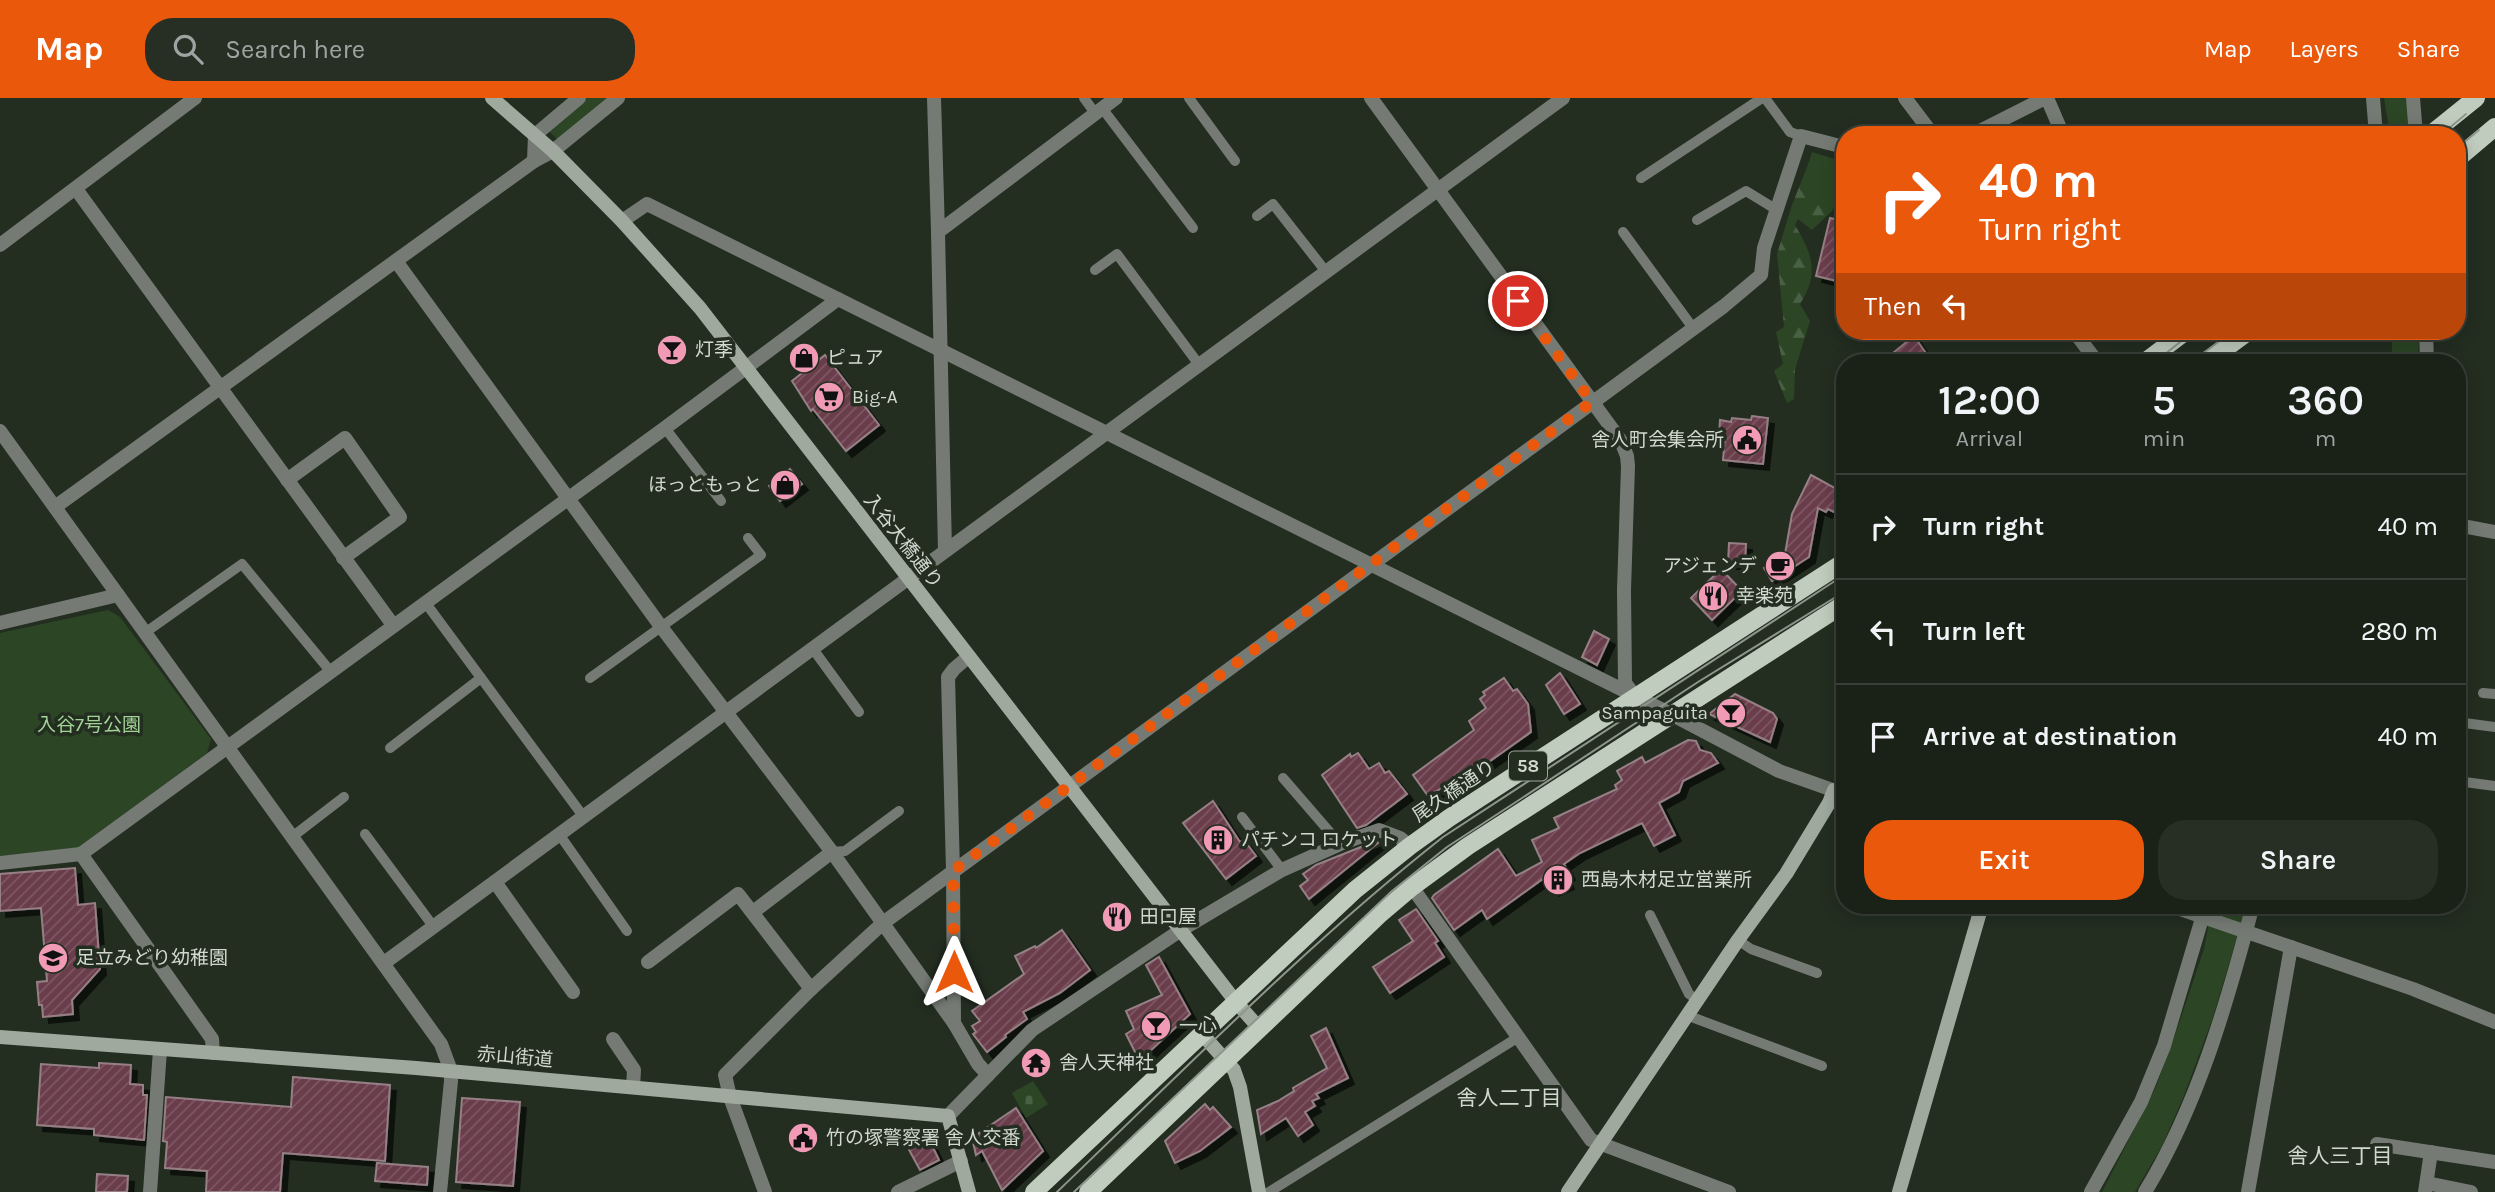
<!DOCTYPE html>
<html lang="en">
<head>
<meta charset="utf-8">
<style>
  body { margin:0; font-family:Karla,"Noto Sans JP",sans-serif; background:#272f25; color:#f1f3f6; height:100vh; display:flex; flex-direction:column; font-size:26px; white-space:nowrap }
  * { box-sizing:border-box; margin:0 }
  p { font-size:23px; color:#9fa4a2 }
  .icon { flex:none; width:38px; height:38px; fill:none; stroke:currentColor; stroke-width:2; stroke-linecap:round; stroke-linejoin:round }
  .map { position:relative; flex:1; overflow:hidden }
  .panel { position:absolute; left:1836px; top:256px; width:630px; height:560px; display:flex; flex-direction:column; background:#1a2218; border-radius:28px; box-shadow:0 4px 18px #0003,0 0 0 2px #383f37 }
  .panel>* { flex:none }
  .banner { position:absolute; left:1836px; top:28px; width:630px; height:214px; border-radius:28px; box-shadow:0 4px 18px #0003,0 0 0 2px #383f37; background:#ea580c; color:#fff; overflow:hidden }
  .pin { position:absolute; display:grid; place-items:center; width:60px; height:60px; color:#fff; margin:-30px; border:4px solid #fff; border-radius:50%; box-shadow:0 2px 7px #0007 }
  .me { position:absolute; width:77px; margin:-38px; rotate:0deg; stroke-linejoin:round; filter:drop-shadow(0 0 5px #0008) }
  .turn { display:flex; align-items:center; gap:24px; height:147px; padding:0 28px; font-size:32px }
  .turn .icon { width:91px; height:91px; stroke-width:2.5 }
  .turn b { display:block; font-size:49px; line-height:60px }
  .then { display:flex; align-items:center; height:66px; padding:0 28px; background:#0003; gap:14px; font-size:26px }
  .eta { display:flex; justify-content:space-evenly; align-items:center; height:119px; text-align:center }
  .eta b { font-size:42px; font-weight:600; line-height:49px }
  .action { display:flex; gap:14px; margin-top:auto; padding:14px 28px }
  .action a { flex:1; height:80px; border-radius:28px; background:#ea580c; color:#fff; font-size:28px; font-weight:600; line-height:80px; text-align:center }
  .action a+a { background:#272f25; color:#f1f3f6 }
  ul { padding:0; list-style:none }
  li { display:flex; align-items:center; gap:21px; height:105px; padding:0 28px; border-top:2px solid #383f37 }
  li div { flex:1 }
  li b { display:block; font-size:26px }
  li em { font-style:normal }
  header { display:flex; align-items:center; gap:42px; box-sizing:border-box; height:98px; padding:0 35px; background:#ea580c; color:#fff }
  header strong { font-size:33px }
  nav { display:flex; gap:38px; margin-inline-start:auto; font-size:24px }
  .search { width:490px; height:63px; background:#272f25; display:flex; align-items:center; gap:18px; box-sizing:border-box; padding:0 24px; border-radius:28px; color:#9fa4a2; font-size:26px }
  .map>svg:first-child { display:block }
  .forest { fill:url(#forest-firs) }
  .cemetery { fill:url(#cemetery-stones) }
  .green { fill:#2c4625 }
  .building { fill:url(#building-hatch); stroke:#968086; stroke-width:2; filter:url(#shadow) }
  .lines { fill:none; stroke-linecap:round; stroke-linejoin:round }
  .lane { stroke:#757b74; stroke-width:10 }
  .street { stroke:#757b74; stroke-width:14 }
  .secondary { stroke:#a0a99d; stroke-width:14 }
  .primary { stroke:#c0ccbe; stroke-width:18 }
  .tram { stroke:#8e968c; stroke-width:2 }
  .route { stroke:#ea580c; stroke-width:12; stroke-dasharray:0 21.6 }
  .labels { text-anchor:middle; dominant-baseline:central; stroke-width:7; stroke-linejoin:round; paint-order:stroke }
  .shield { fill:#232d20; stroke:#9da59a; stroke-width:2 }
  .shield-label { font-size:18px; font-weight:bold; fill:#d1d8cf }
  .poi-label { font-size:19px; fill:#d1d8cf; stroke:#232d20; text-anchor:start }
  .street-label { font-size:19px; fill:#d1d8cf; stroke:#232d20 }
  .park-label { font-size:19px; fill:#a2d396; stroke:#232d20 }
  .neighbourhood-label { font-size:21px; fill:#d1d8cf; stroke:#232d20 }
</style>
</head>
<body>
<header>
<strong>Map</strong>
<div class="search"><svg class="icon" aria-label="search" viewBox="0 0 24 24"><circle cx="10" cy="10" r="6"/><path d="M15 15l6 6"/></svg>Search here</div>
<nav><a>Map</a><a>Layers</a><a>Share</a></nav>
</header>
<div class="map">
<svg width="2495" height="1094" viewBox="0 0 2495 1094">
  <defs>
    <pattern id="forest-firs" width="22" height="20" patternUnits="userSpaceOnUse" patternTransform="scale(1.75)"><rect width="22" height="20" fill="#2c4625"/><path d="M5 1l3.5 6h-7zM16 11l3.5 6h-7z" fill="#4a6044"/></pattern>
    <pattern id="cemetery-stones" width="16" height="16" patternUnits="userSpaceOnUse" patternTransform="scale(1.75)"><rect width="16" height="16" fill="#2c4625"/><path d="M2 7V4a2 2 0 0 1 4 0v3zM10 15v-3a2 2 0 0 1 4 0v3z" fill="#4a6044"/></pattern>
    <pattern id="building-hatch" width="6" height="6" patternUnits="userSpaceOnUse" patternTransform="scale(1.75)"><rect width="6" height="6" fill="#6a3c4b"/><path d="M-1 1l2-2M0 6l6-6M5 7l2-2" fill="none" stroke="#7e5764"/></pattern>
    <filter id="shadow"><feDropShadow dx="6" dy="6" stdDeviation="0" flood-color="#0009"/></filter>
  </defs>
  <rect width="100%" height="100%" fill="#232d20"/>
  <path class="forest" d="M1809,64l31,36 -8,13 -20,19 -14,-11 -3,6c17,29 25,48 5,79l10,17 -15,48 -1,30 -7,4 -13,-32 9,-7 -7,-32 8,-5 -7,-73 15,-49z"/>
  <polygon class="cemetery" points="1033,983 1048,1006 1026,1020 1012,995"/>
  <g class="green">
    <polygon points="587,0 609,0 558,42 548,32"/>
    <polygon points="2384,0 2408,0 2410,37 2390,37"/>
    <polygon points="1812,54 1844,64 1844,105 1800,92"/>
    <polygon points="2392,233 2419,233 2418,264 2392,264"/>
    <polygon points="108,512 120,519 211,641 207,655 76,751 0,758 0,535"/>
    <polygon points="2212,807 2247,807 2212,922 2183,1000 2162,1048 2135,1094 2102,1094 2155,991 2174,940 2204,851"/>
  </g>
  <g class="building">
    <polygon points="1830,120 1844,123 1844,170 1841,184 1816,178"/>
    <polygon points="1914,238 1932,264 1882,264"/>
    <polygon points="825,257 879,327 846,353 813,311 811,313 792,283"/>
    <polygon points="1752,318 1768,320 1763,366 1723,362 1725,339 1719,338 1720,322 1731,324 1732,320 1751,322"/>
    <polygon points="790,371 802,386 780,403 769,388"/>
    <polygon points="1811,377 1844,395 1844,403 1838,416 1828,411 1826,414 1818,410 1809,459 1772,483 1764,470 1785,456 1792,416"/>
    <polygon points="1729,445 1746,446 1745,465 1728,465"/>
    <polygon points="1721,471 1742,493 1712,522 1691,500"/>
    <polygon points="1594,533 1609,541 1597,567 1582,559"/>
    <polygon points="1560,575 1580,606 1564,616 1546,587"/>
    <polygon points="1504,580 1513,593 1517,591 1528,606 1531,634 1479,671 1478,669 1457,685 1456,682 1428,698 1413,677 1474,632 1469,623 1486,610 1480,601 1485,597 1483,594"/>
    <polygon points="1735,596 1773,615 1777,621 1770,644 1709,616"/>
    <polygon points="1688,642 1696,643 1700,652 1711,655 1718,665 1683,683 1679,694 1659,705 1675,737 1654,748 1642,725 1580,755 1564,766 1569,776 1565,778 1568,785 1553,792 1547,778 1487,821 1482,812 1454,832 1432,800 1434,797 1498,751 1516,778 1542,764 1532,742 1559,730 1554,720 1617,691 1615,687 1622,682 1617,673 1642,659 1645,665"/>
    <polygon points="1358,655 1369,671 1379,665 1385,675 1389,673 1407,696 1366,727 1357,730 1322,677 1350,656 1351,659"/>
    <polygon points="1213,703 1240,744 1244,742 1256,758 1226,781 1183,725"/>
    <polygon points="1376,743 1378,745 1309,801 1300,788 1308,782 1303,776 1316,767"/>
    <polygon points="75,770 78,807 95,805 100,871 72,902 73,916 43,919 42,907 39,907 37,884 47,883 41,810 0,813 0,776"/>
    <polygon points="1416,811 1438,843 1435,845 1444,859 1390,895 1373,869 1413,843 1399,822"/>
    <polygon points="1062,832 1090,872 1060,895 1023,914 1027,921 1005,937 1006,939 987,954 973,936 976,934 972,928 980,923 972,913 1024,876 1015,858 1035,848 1036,850"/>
    <polygon points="1159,859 1190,916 1148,955 1138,960 1126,936 1134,931 1126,913 1162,897 1146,867"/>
    <polygon points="1326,930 1348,980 1316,996 1319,1000 1312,1003 1315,1008 1305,1014 1313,1027 1298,1038 1286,1020 1261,1036 1257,1012 1278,1003 1294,993 1293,990 1327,970 1311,938"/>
    <polygon points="99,965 131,967 130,986 143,987 143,997 147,997 144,1042 94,1037 94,1031 37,1027 41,966 99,970"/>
    <polygon points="293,979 390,987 385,1063 283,1055 280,1094 206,1094 207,1073 165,1070 167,1044 163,1043 166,999 291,1009"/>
    <polygon points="462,1000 520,1004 513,1088 456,1084"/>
    <polygon points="1205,1006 1210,1012 1213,1009 1231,1029 1200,1053 1175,1065 1165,1043"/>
    <polygon points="1016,1010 1043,1053 1002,1092 982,1053 976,1057 972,1040"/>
    <polygon points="928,1039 939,1062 920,1072 908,1050"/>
    <polygon points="377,1065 428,1069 427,1087 375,1083"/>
    <polygon points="97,1076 128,1078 127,1094 96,1094"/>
  </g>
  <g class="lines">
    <g class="lane">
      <polyline points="1084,0 1095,15"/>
      <polyline points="1189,0 1235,63"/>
      <polyline points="1765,0 1790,34 1801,38"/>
      <polyline points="1102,10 1193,130"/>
      <polyline points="1641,80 1762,0"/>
      <polyline points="1257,118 1273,106 1327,175"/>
      <polyline points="1697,122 1746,93 1777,112"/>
      <polyline points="1623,134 1693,230"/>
      <polyline points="1095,172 1117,156 1200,268"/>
      <polyline points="665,330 721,403"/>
      <polyline points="425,504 583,718"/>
      <polyline points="146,534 242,466 331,574"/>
      <polyline points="813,551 859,614"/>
      <polyline points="590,580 761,457 748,440"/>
      <polyline points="2483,595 2495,596"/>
      <polyline points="2457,624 2495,629"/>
      <polyline points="390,650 481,580"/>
      <polyline points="1283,680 1340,746"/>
      <polyline points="2457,683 2495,688"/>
      <polyline points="1242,719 1282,772"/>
      <polyline points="365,736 433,828"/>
      <polyline points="559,736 627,833"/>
      <polyline points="292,739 344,699"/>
      <polyline points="832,754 845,753 899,713"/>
      <polyline points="1650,817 1689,896 1699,903"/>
      <polyline points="1738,842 1751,851 1817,875"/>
      <polyline points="1689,918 1822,968"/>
      <polyline points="1269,1094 1517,940"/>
    </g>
    <g class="street">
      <polyline points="934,0 938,134 1116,0"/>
      <polyline points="1371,0 1621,343 1627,358 1628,368 1624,492 1625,585 1634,597"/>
      <polyline points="1905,0 1933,37"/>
      <polyline points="2047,0 2063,37"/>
      <polyline points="2373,0 2376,37"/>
      <polyline points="2413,0 2416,37"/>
      <polyline points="1972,37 2045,0"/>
      <polyline points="534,63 535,37 579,0"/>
      <polyline points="76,91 393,527"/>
      <polyline points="622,123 647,106 1671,616 1779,673 1844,696"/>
      <polyline points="938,134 945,453"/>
      <polyline points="0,147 195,0"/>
      <polyline points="396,163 662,530 832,754 954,925 978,966 988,977"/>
      <polyline points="2074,233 2097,264"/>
      <polyline points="2426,233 2427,264"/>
      <polyline points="0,333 441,946 451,973 451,983 440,1094"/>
      <polyline points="287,382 345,340 400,419 343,460"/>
      <polyline points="55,409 534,63 553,53 618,0"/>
      <polyline points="2457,427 2495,434"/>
      <polyline points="0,525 118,497"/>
      <polyline points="81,756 665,330 838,201"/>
      <polyline points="0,765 81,756 212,941 213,955"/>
      <polyline points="495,784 573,894"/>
      <polyline points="1412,789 1591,1042 1729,1094"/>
      <polyline points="2168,807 2413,891 2495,924"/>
      <polyline points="753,814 832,754"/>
      <polyline points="648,864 738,796 811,891"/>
      <polyline points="384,865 1563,0"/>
      <polyline points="954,925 953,773 948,579 954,571 968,559"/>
      <polyline points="613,941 634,972 633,989"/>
      <polyline points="948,1018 1032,932 1181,832 1282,772 1340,746 1379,732 1400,740 1410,748"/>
      <polyline points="2377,1046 2495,1064"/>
      <polyline points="2427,1085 2471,1094"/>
      <polyline points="150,1094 160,952"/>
      <polyline points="765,1094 730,999 725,977 811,891 883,825 1724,208 1761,177 1764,150 1801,38 1844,49"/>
      <polyline points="898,1094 961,1063"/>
      <polyline points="2091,1094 2141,1004 2164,948 2206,807"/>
      <path d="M2145,1094c53,-87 82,-189 108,-287"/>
      <polyline points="2248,1094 2291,849"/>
      <polyline points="2425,1094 2431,1054"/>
    </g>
    <g class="secondary">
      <polyline points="492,0 553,53 622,123 700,210 1236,904 1260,931"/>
      <polyline points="1202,936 1234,972 1240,989 1259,1094"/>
      <polyline points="0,939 416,970 948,1018 969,1094"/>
      <polyline points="1568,1094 1738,842 1786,776 1829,705 1834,692"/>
      <polyline points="1899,1094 1982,807"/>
    </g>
    <g class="primary">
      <polyline points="2430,37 2476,0"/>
      <polyline points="2457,61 2495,29"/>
      <polyline points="2145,264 2186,233"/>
      <polyline points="2207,264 2249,233"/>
      <polyline points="1034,1094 1355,792 1410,748 1449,720 1844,464"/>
      <polyline points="1088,1094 1379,817 1412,789 1468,748 1844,506"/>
    </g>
    <g class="tram">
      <polyline points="2441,37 2466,16"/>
      <polyline points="2457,50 2479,32"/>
      <polyline points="2155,264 2194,233"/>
      <polyline points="2191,264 2233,233"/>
      <path d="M1057,1094c126,-121 249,-247 386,-355l401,-262"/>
      <polyline points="1074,1094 1392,793 1447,749 1519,702 1698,584 1844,494"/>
    </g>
  </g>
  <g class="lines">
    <polyline class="route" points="954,874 953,773 1592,304 1518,203"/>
  </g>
  <defs>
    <g id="bar-disc" transform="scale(1.575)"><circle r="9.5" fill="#f09ab5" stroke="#232d20"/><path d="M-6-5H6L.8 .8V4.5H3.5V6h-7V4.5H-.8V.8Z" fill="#111"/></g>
    <g id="shop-disc" transform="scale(1.575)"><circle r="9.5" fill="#f09ab5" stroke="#232d20"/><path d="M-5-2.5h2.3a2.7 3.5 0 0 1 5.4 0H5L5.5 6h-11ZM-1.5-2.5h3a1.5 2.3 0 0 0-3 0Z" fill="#111"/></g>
    <g id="supermarket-disc" transform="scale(1.575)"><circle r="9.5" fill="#f09ab5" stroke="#232d20"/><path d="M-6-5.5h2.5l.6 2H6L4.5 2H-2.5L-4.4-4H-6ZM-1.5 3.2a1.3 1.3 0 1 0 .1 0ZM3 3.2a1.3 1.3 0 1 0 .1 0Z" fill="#111"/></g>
    <g id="civic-disc" transform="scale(1.575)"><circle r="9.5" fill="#f09ab5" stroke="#232d20"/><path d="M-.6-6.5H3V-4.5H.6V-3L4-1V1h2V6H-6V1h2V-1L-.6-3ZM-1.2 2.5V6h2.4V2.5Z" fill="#111"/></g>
    <g id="cafe-disc" transform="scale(1.575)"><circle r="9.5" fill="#f09ab5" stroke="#232d20"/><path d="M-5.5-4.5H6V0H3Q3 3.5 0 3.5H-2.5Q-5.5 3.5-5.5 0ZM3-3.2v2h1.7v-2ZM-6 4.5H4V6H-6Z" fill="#111"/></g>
    <g id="restaurant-disc" transform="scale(1.575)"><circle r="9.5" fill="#f09ab5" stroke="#232d20"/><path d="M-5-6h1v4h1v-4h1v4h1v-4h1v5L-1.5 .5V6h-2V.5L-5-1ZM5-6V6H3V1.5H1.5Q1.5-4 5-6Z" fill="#111"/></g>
    <g id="building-disc" transform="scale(1.575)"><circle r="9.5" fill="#f09ab5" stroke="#232d20"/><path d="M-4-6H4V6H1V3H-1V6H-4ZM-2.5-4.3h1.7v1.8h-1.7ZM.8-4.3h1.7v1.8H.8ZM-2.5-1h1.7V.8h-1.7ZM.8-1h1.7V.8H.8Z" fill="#111"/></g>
    <g id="school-disc" transform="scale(1.575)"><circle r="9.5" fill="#f09ab5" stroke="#232d20"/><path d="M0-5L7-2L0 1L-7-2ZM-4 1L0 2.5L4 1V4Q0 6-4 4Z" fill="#111"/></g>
    <g id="temple-disc" transform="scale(1.575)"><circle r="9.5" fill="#f09ab5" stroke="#232d20"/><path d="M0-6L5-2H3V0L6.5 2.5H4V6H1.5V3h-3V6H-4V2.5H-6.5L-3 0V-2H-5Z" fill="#111"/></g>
  </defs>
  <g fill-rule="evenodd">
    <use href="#bar-disc" x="672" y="252"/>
    <use href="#shop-disc" x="804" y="260"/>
    <use href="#supermarket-disc" x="829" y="299"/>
    <use href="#civic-disc" x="1747" y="342"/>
    <use href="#shop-disc" x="785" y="387"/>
    <use href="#cafe-disc" x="1780" y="468"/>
    <use href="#restaurant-disc" x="1713" y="498"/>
    <use href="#bar-disc" x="1731" y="615"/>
    <use href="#building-disc" x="1218" y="742"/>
    <use href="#building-disc" x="1558" y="782"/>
    <use href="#restaurant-disc" x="1117" y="819"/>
    <use href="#school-disc" x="53" y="860"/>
    <use href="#bar-disc" x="1156" y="928"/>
    <use href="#temple-disc" x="1036" y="965"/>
    <use href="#civic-disc" x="803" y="1040"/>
  </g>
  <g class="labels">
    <rect class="shield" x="1509" y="653.5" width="38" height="29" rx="5"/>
    <g class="shield-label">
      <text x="1528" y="668">58</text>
    </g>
    <g class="poi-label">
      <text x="695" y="252">灯季</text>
      <text x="827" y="260">ピュア</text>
      <text x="852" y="299">Big-A</text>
      <text x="1724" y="342" text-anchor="end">舎人町会集会所</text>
      <text x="762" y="387" text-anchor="end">ほっともっと</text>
      <text x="1757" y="468" text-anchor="end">アジェンデ</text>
      <text x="1736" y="498">幸楽苑</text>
      <text x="1708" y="615" text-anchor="end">Sampaguita</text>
      <text x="1241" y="742">パチンコ ロケット</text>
      <text x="1581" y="782">西島木材足立営業所</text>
      <text x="1140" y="819">田口屋</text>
      <text x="76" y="860">足立みどり幼稚園</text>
      <text x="1179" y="928">一心</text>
      <text x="1059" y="965">舎人天神社</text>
      <text x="826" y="1040">竹の塚警察署 舎人交番</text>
    </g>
    <g class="street-label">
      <text transform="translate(903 443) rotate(52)">入谷大橋通り</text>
      <text transform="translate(1454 693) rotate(-34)">尾久橋通り</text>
      <text transform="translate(515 959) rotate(5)">赤山街道</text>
    </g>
    <g class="park-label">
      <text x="89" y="627">入谷7号公園</text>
    </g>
    <g class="neighbourhood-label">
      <text x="1509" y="1000">舎人二丁目</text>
      <text x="2340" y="1058">舎人三丁目</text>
    </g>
  </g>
</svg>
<div class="pin" style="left:1518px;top:203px;background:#d93025"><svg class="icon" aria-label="arrive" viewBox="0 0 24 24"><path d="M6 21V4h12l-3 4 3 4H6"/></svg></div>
<svg class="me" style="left:954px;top:874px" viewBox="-20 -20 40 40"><path d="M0-17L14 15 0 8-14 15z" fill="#ea580c" stroke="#fff" stroke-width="4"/></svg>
<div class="banner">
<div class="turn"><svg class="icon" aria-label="right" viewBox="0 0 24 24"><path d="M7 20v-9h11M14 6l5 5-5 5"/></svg><div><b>40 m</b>Turn right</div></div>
<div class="then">Then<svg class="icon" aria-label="left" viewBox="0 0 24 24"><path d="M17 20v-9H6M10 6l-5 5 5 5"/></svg></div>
</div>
<section class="panel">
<div class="eta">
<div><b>12:00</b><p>Arrival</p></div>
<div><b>5</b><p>min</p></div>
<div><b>360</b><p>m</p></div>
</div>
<ul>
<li><svg class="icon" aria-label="right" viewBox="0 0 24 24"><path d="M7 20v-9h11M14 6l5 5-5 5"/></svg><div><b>Turn right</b></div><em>40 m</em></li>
<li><svg class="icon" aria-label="left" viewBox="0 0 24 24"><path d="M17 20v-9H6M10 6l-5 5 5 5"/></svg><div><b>Turn left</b></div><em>280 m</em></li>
<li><svg class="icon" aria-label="arrive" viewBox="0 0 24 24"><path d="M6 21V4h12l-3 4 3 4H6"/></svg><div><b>Arrive at destination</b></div><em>40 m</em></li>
</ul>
<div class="action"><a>Exit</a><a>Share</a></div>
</section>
</div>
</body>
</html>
